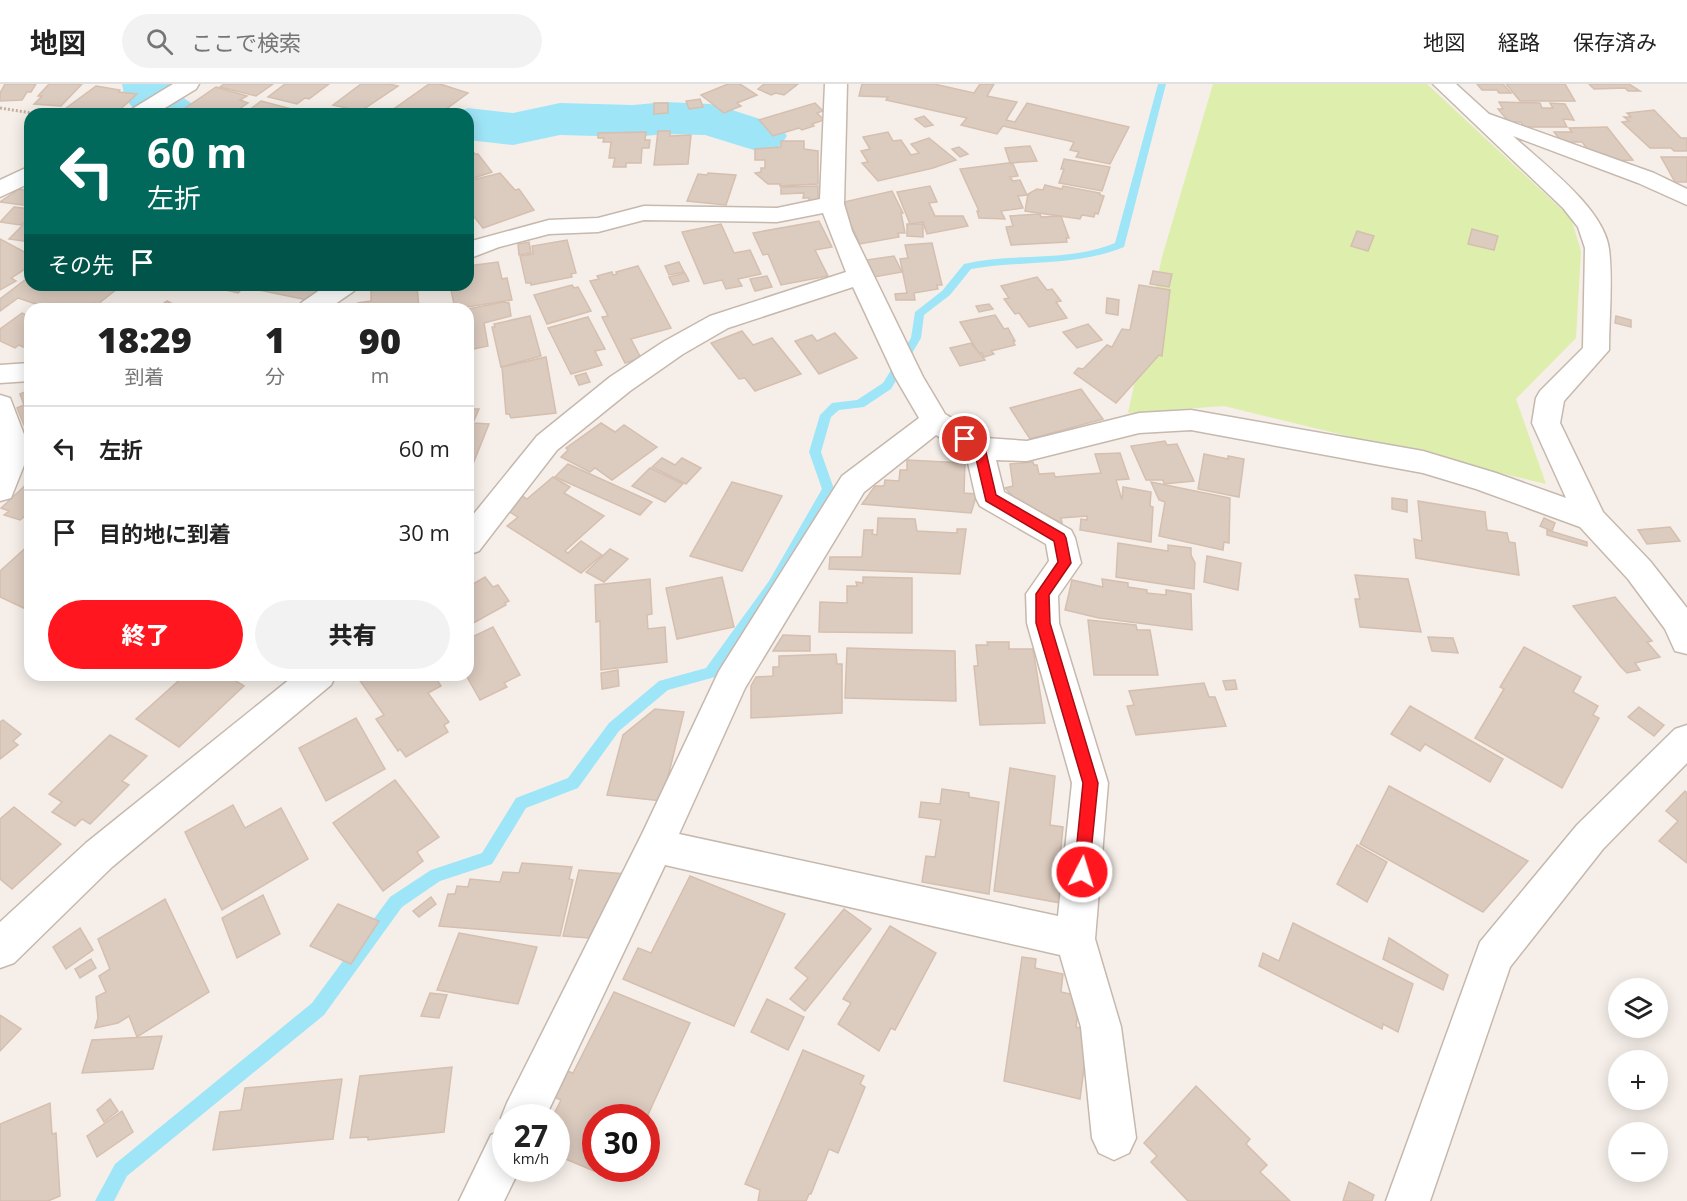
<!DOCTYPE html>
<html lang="ja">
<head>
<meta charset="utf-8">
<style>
  body { margin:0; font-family:"Open Sans","Noto Sans JP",sans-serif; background:#f2f2f2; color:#222; height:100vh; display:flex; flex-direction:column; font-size:22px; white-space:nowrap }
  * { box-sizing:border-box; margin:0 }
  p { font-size:20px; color:#767676 }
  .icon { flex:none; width:33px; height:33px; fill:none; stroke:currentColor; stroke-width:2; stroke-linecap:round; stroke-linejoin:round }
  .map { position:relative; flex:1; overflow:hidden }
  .panel { position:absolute; left:24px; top:219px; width:450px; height:378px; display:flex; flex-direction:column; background:#fff; border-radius:18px; box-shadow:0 3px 15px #0003 }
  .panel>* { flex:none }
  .banner { position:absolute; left:24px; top:24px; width:450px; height:183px; border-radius:18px; box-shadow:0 3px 15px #0003; background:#00695c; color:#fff; overflow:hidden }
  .controls { position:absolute; left:1608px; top:894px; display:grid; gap:12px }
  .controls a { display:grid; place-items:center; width:60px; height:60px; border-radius:50%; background:#fff; box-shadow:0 3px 15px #0003; font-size:30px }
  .speed { position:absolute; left:492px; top:1020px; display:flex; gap:12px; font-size:30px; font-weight:700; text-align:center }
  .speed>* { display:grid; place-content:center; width:78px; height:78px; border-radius:50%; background:#fff; box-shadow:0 3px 15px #0003; line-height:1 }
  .speed small { font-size:15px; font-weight:400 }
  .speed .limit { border:9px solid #d22; background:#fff; color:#111 }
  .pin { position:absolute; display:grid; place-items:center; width:51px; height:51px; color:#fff; margin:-26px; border:3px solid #fff; border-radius:50%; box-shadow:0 2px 6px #0007 }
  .me { position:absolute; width:66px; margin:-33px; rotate:5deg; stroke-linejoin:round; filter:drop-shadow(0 0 4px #0008) }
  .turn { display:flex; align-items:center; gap:21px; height:126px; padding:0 24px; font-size:27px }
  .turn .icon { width:78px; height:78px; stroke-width:2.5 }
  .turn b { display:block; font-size:42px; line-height:51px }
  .then { display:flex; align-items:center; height:57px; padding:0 24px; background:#0003; gap:12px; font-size:22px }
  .eta { display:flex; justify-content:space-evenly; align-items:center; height:102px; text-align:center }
  .eta b { font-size:36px; font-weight:800; line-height:42px }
  .cta { display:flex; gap:12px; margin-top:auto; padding:12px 24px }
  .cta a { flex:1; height:69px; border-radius:36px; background:#ff161f; color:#fff; font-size:24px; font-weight:800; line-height:69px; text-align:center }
  .cta a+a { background:#f2f2f2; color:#222 }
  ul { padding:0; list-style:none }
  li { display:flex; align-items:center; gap:18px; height:84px; padding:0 24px; border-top:2px solid #e0e0e0 }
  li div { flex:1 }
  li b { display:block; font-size:22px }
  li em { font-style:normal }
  header { display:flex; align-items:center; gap:36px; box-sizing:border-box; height:84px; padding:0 30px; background:#fff; border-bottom:2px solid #e0e0e0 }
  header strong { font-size:28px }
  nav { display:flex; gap:33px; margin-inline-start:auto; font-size:21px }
  .search { width:420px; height:54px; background:#f2f2f2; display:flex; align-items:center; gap:15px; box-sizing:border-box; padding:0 21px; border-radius:33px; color:#767676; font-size:22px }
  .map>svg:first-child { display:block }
  .green { fill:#ddeead }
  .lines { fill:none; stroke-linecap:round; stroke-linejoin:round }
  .stream { fill:#9fe5f8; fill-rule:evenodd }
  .river { fill:#9fe5f8; fill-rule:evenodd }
  .building { fill:#dccbbf; stroke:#d5bfaf; stroke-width:1.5 }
  .minor-casing { stroke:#c6b8ad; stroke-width:3 }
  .path { stroke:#c6ae99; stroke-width:3; stroke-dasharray:2 2; stroke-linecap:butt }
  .minor { fill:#fff; fill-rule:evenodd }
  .route { fill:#ff161f; stroke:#a60e14; stroke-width:1.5 }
</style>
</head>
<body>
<header>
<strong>地図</strong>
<div class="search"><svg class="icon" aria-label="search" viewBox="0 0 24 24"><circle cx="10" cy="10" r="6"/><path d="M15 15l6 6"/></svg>ここで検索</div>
<nav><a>地図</a><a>経路</a><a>保存済み</a></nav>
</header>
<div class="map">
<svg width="1687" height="1117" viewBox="0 0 1687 1117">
  <rect width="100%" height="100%" fill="#f6efe9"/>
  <polygon class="green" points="1213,0 1427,0 1571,134 1581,167 1576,254 1516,315 1546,400 1224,322 1128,329 1162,173"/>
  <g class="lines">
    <path class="stream" d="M1158,0h8l-42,163c-49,20 -102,13 -153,22l-21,26 -26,20 -3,23 -30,51 -27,18 -25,3 -8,7 -10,35 13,37 -55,100 -64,88 -47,13 -49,41 -41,57 -52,20 -34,56 -52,17 -38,26 -78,108 -197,161 -13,25h-19l20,-37 197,-161 78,-106 41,-27 51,-17 34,-55 52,-20 41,-55 50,-42 47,-13 63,-87 53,-92 -13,-37 11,-37 12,-12 25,-3 26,-17 28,-45 4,-26 27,-21 22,-27c50,-12 103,-1 151,-21z"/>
    <g class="river">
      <polygon points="122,0 172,0 175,8 191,19 199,30 139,30 125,15"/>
      <polygon points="666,18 710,20 729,25 779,41 787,52 779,63 760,68 705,51 666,50 633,53 560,51 513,61 468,56 468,30 449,30 468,24 513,29 560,19 633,21"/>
    </g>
  </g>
  <g class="building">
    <polygon points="5,0 36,0 31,8 27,8 22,16 0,17 0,9"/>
    <polygon points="49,0 82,0 61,22 34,20 42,12 38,12"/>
    <polygon points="224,0 273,0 256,12 220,3"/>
    <polygon points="285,0 329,0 309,15 305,14 297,20 268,13"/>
    <polygon points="361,0 389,0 398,2 361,27 333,21"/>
    <polygon points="429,0 440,0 468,9 445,26 449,27 445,30 414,30 395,24"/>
    <polygon points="728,0 740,0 757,11 737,19 741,22 724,29 701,11"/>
    <polygon points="764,0 798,0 784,11 776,9 771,11 758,5"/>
    <polygon points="862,0 934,0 974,9 980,0 994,0 987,12 1017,18 1006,36 1015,38 1027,19 1129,43 1110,80 1076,73 1079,68 1070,66 1074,58 1003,42 997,50 961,41 967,34 886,16 888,13 859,12"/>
    <polygon points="1477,0 1503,0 1511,9 1499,9 1497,6 1482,6"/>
    <polygon points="1506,0 1565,0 1575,17 1520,17"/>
    <polygon points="1589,0 1629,0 1640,7 1628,7 1625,4 1594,5"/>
    <polygon points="96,2 120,6 119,8 137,10 115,30 65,25"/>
    <polygon points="216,3 247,12 240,16 248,19 232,30 178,29"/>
    <polygon points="700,15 703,23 689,25 686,17"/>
    <polygon points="261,17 295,26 291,30 244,30"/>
    <polygon points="1499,18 1540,19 1542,24 1553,24 1550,19 1565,20 1574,36 1563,35 1567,43 1524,43 1521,38 1509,38 1498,25 1503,25"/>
    <polygon points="654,19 668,19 668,29 654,30"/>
    <polygon points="815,19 823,27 817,29 824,36 812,40 814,42 802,46 799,44 773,52 759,36"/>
    <polygon points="1654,26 1681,54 1687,54 1687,67 1674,67 1671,64 1650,64 1622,38 1629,37 1624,33 1631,33 1627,29"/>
    <polygon points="924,32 933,41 925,43 915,35"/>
    <polygon points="1607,43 1633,76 1610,77 1605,70 1595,71 1590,68 1582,58 1562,58 1554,48 1572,48 1569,44"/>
    <polygon points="658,47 670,47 670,52 691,51 688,80 654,81"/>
    <polygon points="646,48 645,56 650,56 649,64 642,64 641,79 626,79 626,83 613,83 615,74 609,74 611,58 603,58 604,54 598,54 598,49"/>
    <polygon points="888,48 893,57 901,56 911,71 919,69 911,60 929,54 956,76 933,84 878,97 862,79 868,78 861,67 870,65 863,53"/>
    <polygon points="781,57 804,57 804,65 818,67 818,100 780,102 780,100 768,100 755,89 761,88 761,84 765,84 765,76 755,76 755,65 781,63"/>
    <polygon points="1030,62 1037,77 1010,79 1005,64"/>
    <polygon points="959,63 968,70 960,73 952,65"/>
    <polygon points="471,65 475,70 478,70 492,88 468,96 468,66"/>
    <polygon points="1661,73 1687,73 1687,98 1675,98"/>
    <polygon points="1064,75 1110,83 1102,107 1059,99 1064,85 1061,85"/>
    <polygon points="1008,79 1013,80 1018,92 1010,93 1013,97 1020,96 1027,111 1018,112 1023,124 1001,127 1005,135 979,134 977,127 979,127 960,85"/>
    <polygon points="500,89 515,106 519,105 534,126 483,144 468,125 468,97"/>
    <polygon points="708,89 736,91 726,121 687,117 698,90 707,91"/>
    <polygon points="30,101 30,122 0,118 19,105 25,106"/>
    <polygon points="1045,101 1062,105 1063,102 1100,109 1100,111 1104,112 1098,130 1095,129 1094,133 1082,131 1080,135 1025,127 1028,110 1037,105 1043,106"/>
    <polygon points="818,102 818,118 809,118 809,114 803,114 804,109 781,110 781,103"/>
    <polygon points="930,102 937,118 929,119 935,132 963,132 968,142 927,150 923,138 910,140 897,108"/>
    <polygon points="892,107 903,129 901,129 905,149 898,149 899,153 860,160 848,135 844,118"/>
    <polygon points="14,123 30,125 30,132 21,141 0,138"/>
    <polygon points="1040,130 1041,133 1061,132 1069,154 1066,154 1067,158 1011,161 1006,143 1013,142 1010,132"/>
    <polygon points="30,134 30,158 9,155"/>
    <polygon points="819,137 832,163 815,166 828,192 781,201 768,170 763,171 753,149"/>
    <polygon points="721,140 734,169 750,166 761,190 738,195 742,202 726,205 722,196 704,200 682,148"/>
    <polygon points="907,140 923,140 923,153 907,152"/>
    <polygon points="1472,145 1498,152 1494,166 1468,160"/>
    <polygon points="1357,147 1374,152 1368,167 1351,162"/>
    <polygon points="0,155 30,171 30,182 11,194 16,197 0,206"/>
    <polygon points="567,156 576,189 571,190 572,193 531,201 531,199 526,199 520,172 533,170 532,162"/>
    <polygon points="529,158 531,169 519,171 518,160"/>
    <polygon points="932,159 942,201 937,201 938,205 914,209 915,216 896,216 895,210 907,209 900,175 908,174 905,161"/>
    <polygon points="894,172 902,188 874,193 866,176"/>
    <polygon points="498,178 502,195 507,194 512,216 455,225 450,201 468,201 468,182"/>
    <polygon points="679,178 684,188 669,191 665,182"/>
    <polygon points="638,182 671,244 631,255 641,274 625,279 602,233 608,232 590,197 599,195 597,192 612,188 613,191 617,190 616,188"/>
    <polygon points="1153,187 1172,190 1169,203 1150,200"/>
    <polygon points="685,189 689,197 673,201 669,193"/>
    <polygon points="30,192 30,201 122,201 98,220 94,219 86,225 51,225 18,214 0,227 0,215"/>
    <polygon points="767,192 772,203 755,207 750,195"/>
    <polygon points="1037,193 1047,206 1052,205 1061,217 1056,218 1067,234 1029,243 1019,229 1015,230 1004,215 1009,214 1001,202"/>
    <polygon points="216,201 332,201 324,206 318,205 307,216 244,203 238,209 214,203"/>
    <polygon points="394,201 417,201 419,225 358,225 358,219 371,217 371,207"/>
    <polygon points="572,201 574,204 578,203 591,227 547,240 534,211"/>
    <polygon points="1139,201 1170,206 1162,272 1159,271 1116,319 1074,289 1078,284 1083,285 1107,261 1112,263 1122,245 1130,246"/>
    <polygon points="1107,214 1119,216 1118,231 1106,229"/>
    <polygon points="167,217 182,225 156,225"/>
    <polygon points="503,218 509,219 511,232 484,239 488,262 474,265 468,259 468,225"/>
    <polygon points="226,220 252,222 250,225 223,225"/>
    <polygon points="989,220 993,225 979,228 976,222"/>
    <polygon points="22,229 30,233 30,266 19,261 15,264 0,257 0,245"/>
    <polygon points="995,231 1004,245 1008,244 1015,257 1013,257 1015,261 991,267 994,270 984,273 982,269 979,270 960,238"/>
    <polygon points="530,232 541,272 501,283 492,243 495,243 494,240"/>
    <polygon points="1616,232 1631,236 1631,243 1615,239"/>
    <polygon points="588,233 605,265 595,267 602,281 571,290 548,244"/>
    <polygon points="1088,240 1102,256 1077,264 1063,248"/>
    <polygon points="742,247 753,261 772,254 801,290 755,307 745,294 739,295 711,259"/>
    <polygon points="835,249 857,274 819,290 795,257 812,251 817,257"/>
    <polygon points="971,259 985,276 960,282 950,264"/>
    <polygon points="546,273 556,329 511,334 509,330 506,330 502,283"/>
    <polygon points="586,289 590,298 579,301 575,292"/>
    <polygon points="1081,305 1103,335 1030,355 1010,324"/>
    <polygon points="30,306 30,358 28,359 24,350 27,348 17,324 24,321 20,310"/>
    <polygon points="468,325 479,325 473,339 489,340 471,385 468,385"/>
    <polygon points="601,339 615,348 624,341 657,363 612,396 595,384 590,388 561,373 568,366 566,364"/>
    <polygon points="1165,357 1167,361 1177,360 1194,397 1164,400 1163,396 1146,396 1131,362"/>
    <polygon points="1120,369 1129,395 1116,396 1122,416 1123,403 1151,408 1150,422 1153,423 1151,458 1080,446 1081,435 1087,436 1087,432 1061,434 1062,439 1016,416 1005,404 1013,402 1010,380 1033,378 1034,381 1037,381 1039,390 1054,389 1055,393 1101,389 1095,370"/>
    <polygon points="1204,370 1228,375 1228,372 1244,375 1239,413 1198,405"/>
    <polygon points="662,374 675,381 682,374 701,384 686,400 652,383"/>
    <polygon points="907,376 965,379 964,409 977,410 971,429 862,420 875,402 884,402 885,396 899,397 900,386 907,386"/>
    <polygon points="568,380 652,418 640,431 555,393"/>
    <polygon points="650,384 683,400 665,418 632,402"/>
    <polygon points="553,393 570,403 564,409 604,432 565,467 568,469 581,457 602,471 581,489 507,442 518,433 505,425 521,411 527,415"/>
    <polygon points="30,397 30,434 25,432 20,436 4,431 9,427 1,424"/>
    <polygon points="732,398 782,412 742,487 690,472"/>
    <polygon points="1151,398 1230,414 1229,459 1224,458 1223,466 1159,452 1165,418 1159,416"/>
    <polygon points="1392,414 1407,416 1407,428 1392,425"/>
    <polygon points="1418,417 1485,428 1487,446 1507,449 1509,458 1515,459 1519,491 1416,474 1414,455 1422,457"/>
    <polygon points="878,434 915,435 917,447 957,449 957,445 966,445 960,490 829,485 830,473 862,473 864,446 873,446 872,450 877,451"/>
    <polygon points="1544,434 1555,439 1552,447 1540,442"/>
    <polygon points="1670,443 1680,457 1647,460 1638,446"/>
    <polygon points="1547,446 1587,458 1587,462 1547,451"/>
    <polygon points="1118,459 1168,467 1168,461 1191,464 1191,471 1195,479 1194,505 1116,493"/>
    <polygon points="30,460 30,527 0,513 0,487"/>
    <polygon points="610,465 628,475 604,498 586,488"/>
    <polygon points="1207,472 1241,479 1238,506 1204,498"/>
    <polygon points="1355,491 1408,495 1421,548 1360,543 1355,515 1360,515"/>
    <polygon points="485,493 493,503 498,501 509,517 505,519 506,521 468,542 468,503"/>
    <polygon points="722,493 734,543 677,555 666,504"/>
    <polygon points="863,493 912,494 912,549 819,548 820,518 847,519 847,502 857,502 856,498 863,499"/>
    <polygon points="650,495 652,530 647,531 648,545 665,543 667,578 601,586 600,537 596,538 595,501"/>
    <polygon points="1102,495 1128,499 1128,503 1147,506 1147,509 1166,511 1166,506 1191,510 1192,546 1099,534 1065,526 1072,496 1103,503"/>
    <polygon points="1615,513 1652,557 1647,558 1660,573 1635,579 1640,586 1627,589 1620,582 1573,522"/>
    <polygon points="1088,536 1136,541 1137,546 1150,546 1158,591 1094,591"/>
    <polygon points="493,543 520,591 504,599 507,603 480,616 466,591 468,591 468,555"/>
    <polygon points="783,551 810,552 810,567 773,567"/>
    <polygon points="1428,553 1453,554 1458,569 1432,567"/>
    <polygon points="987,558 1009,558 1009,565 1033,565 1045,639 980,641 974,582 978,582 976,561 988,561"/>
    <polygon points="1524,563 1581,593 1573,608 1598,622 1593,631 1599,634 1562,704 1475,654 1504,605 1500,603"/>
    <polygon points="847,564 955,567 956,617 845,614"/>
    <polygon points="836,570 837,580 842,580 842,629 751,634 751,602 756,593 773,592 773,583 779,583 779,572"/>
    <polygon points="618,586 619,602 602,605 601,589"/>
    <polygon points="185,591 226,591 244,602 179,663 136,635"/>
    <polygon points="356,591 434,591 441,602 428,609 449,638 444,641 448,648 406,673 400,665 398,667 376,635 384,631"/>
    <polygon points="1235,596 1237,605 1226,606 1223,597"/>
    <polygon points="1204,599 1209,613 1215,613 1226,642 1136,651 1127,622 1134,621 1129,607"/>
    <polygon points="1410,622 1503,675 1490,698 1425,660 1420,667 1391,650"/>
    <polygon points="1639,623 1664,641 1654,652 1628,633"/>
    <polygon points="655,625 684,628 662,717 607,711 623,651"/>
    <polygon points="356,634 385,685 326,717 299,664"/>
    <polygon points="3,636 21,650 13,657 18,661 0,675 0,638"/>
    <polygon points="110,651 147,672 122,697 129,701 90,740 82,735 75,742 52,728 62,718 49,710"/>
    <polygon points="1010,684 1055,692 1050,741 1063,743 1059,784 1069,786 1066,820 994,807"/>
    <polygon points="395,696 439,753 417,768 423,777 383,807 333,739"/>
    <polygon points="1389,702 1528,777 1483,828 1360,760"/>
    <polygon points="942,705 969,709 969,713 999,718 989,810 922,798 926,772 935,773 941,736 919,733 921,718 940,720"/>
    <polygon points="1685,707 1687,709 1687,779 1659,757 1678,737 1666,727"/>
    <polygon points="233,721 245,744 281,724 308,775 222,826 185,748"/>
    <polygon points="14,723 61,760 12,805 0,795 0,735"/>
    <polygon points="1357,761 1387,778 1367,818 1337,800"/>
    <polygon points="522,779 572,783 569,795 573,796 560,852 439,842 448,810 455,810 457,802 468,803 470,795 500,798 503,788 519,789"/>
    <polygon points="579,786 626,790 589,854 563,852"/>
    <polygon points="690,792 785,830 734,942 623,895 638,864 651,869"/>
    <polygon points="263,811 280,850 237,874 222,834"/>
    <polygon points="431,813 436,820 419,833 413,827"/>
    <polygon points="165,815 209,908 137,953 129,932 118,939 95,944 98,934 96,913 106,908 99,892 110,885 98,855"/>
    <polygon points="338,820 379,837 351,880 310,862"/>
    <polygon points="844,825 871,845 805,927 790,915 808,894 795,884"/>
    <polygon points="1293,839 1413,900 1398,948 1383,940 1382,945 1259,882 1263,869 1279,877"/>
    <polygon points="890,842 936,869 895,946 891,944 879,967 838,940 851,919 843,915"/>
    <polygon points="80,844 93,866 66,885 53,863"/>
    <polygon points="459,849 537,863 518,920 437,906"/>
    <polygon points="1389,854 1448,891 1443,906 1383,875"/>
    <polygon points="1022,873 1036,875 1035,884 1063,890 1061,908 1080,912 1076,943 1089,946 1080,1015 1004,997"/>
    <polygon points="91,875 96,884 80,894 75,885"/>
    <polygon points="614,908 690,939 646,1035 596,1034 596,1084 624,1084 618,1097 556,1071 556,1034 552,1034 561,1016 554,1013 567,987 573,989"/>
    <polygon points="430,909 447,911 439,934 421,932"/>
    <polygon points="767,915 804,933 788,966 751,948"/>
    <polygon points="0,931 21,945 0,967"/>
    <polygon points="162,952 153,985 82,989 92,956"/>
    <polygon points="803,966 864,992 860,1000 865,1003 838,1069 829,1065 811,1110 809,1110 806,1117 758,1117 760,1106 745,1100"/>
    <polygon points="452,983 444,1048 368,1056 368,1053 350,1054 360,992"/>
    <polygon points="342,995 333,1055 213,1066 220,1028 241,1026 245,1004"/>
    <polygon points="1196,1002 1250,1055 1246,1060 1267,1081 1260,1088 1290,1117 1188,1117 1151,1078 1157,1072 1144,1059"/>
    <polygon points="110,1015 118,1027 104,1038 97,1026"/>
    <polygon points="50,1019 52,1050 56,1049 60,1112 48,1117 0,1117 0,1040"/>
    <polygon points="122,1027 133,1048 97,1073 87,1052"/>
    <polygon points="1349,1098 1374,1111 1372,1117 1343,1117"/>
  </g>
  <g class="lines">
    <g class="minor-casing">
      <g id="minor">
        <polygon points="173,0 199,0 196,5 155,30 129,30 132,25"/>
        <path d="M825,0h22l-3,120 8,27 71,146 22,37 40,24 42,3 112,-28 52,-3 232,41 73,22 70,25 -34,-75 4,-25 4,-7 43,-43 2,-100 -7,-21 -15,-19 -130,-124h23l33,30 165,59 33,16v16l-49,-22 -125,-47c29,27 91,72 96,113 4,33 0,68 0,101l-45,51 -4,22 43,89 47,49 37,47v46l-12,-3 -10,-22 -37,-50 -48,-52 -104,-38 -53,-16 -232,-43 -52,3 -112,28 -31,-1 8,32 67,38 4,8 6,25 -23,33 1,27 49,160 -13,156 26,88 15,111 -7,15 -15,7 -15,-7 -7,-15 -11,-111 -21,-72 -395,-90 -120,253h-39v50h14l-16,33h-45l32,-66 14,-6 -4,-11 6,-15 135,-269 77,-163 123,-195 77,-58 -24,-41 -42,-90 -125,41 -45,26 -53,37 -73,59 -78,101 -11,4v-34l69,-85 73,-59 53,-35 47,-26 136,-44 -23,-59 -46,9 -133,-2 -46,12 -49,2 -50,13 -31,12v-17l81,-22 49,-2 46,-12 133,2 43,-9zM936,351l30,19 10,44 4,8 66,38 3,17 -23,33 1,29 45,160 -14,133 -379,-82 66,-146 119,-196z"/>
        <polygon points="30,82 30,99 0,113 0,96"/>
        <polygon points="327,201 358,201 354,207 328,225 297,225 301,219"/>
        <polygon points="30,279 30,297 0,299 0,281"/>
        <polygon points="0,311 10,314 30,366 11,414 0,417"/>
        <polygon points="295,591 336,591 331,601 112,783 14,879 0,884 0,838 86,759"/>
        <polygon points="1687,641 1687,679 1603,765 1510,883 1430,1117 1386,1117 1480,858 1577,741 1675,645"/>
      </g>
    </g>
    <polyline class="path" points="0,24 38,30"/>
    <use href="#minor" class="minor"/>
  </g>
  <polygon class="route" points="965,351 985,364 996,411 1064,450 1066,454 1071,479 1049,511 1050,539 1098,699 1089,788 1087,793 1082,796 1076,793 1074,788 1083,699 1036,539 1036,510 1058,478 1054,457 986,417 974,366 959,355"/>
</svg>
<div class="controls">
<a><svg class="icon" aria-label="layers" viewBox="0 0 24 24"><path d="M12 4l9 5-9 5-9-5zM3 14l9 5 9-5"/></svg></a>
<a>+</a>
<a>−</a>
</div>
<div class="speed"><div>27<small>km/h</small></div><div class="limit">30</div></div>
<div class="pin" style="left:965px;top:355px;background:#d93025"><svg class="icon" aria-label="arrive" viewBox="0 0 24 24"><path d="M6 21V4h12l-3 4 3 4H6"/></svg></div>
<svg class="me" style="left:1082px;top:788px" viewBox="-20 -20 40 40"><circle r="17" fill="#ff161f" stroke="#fff" stroke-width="3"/><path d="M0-11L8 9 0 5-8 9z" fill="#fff"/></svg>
<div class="banner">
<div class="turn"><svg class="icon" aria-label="left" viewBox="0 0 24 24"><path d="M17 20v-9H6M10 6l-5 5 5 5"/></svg><div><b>60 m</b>左折</div></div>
<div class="then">その先<svg class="icon" aria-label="arrive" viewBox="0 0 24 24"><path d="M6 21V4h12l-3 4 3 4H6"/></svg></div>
</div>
<section class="panel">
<div class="eta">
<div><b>18:29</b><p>到着</p></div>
<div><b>1</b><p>分</p></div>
<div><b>90</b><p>m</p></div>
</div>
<ul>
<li><svg class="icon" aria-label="left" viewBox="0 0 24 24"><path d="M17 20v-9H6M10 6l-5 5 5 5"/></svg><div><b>左折</b></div><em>60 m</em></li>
<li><svg class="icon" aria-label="arrive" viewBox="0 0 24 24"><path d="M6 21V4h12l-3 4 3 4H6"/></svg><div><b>目的地に到着</b></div><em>30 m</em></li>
</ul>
<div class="cta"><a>終了</a><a>共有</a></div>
</section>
</div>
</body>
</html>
